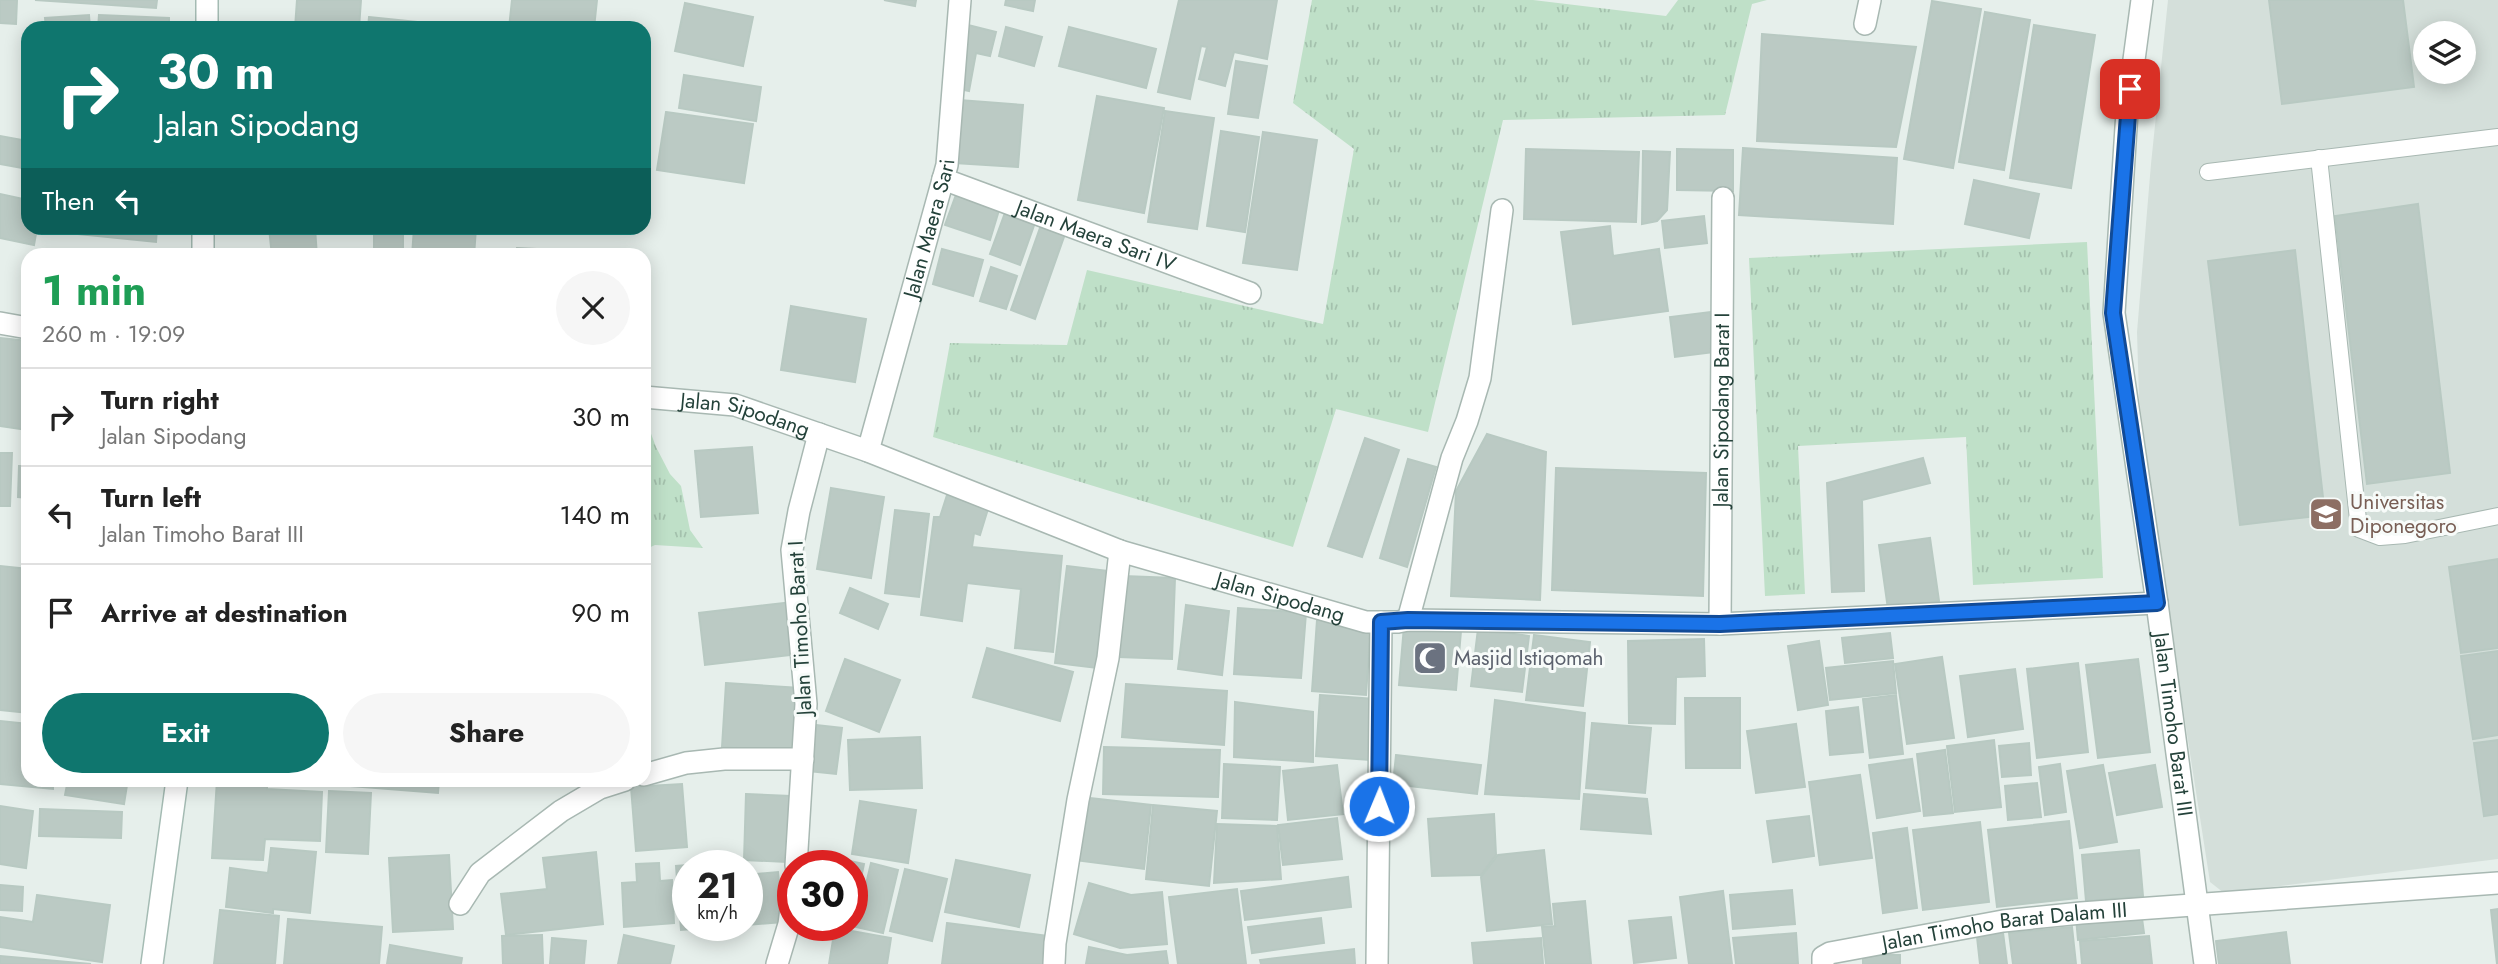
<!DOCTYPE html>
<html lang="en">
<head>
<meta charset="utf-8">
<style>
  body { margin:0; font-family:Jost,sans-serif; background:#f6f6f6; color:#222; height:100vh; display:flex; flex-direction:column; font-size:26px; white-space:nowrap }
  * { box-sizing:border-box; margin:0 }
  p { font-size:23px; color:#767676 }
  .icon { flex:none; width:38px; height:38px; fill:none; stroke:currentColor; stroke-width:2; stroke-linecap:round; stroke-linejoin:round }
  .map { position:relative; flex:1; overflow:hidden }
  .sheet { position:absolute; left:21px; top:248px; width:630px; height:539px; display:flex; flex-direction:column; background:#fff; border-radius:21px; box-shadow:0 4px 18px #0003 }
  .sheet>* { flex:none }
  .hud { position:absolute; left:21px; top:21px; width:630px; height:214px; border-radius:21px; box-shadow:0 4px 18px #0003; background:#0f766e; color:#fff; overflow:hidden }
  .buttons { position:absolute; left:2413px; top:21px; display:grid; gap:14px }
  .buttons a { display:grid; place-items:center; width:63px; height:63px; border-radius:50%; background:#fff; box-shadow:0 4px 18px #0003; font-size:35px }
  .speed { position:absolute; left:672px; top:850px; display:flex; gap:14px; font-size:35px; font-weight:700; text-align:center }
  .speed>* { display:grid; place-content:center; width:91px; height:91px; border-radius:50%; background:#fff; box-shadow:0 4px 18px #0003; line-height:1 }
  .speed small { font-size:18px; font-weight:400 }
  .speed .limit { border:10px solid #d22; background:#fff; color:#111 }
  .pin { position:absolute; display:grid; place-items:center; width:60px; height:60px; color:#fff; margin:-30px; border-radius:14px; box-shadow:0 4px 10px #0006 }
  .me { position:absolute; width:77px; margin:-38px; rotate:1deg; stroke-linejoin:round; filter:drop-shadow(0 0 5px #0008) }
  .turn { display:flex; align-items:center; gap:24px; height:147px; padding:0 21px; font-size:32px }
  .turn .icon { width:91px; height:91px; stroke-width:2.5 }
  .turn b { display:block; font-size:49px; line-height:60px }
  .then { display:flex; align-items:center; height:66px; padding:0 21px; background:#0003; gap:14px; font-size:26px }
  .round { display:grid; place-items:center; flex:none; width:74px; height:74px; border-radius:37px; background:#f6f6f6 }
  .overview { display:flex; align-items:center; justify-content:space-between; height:119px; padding:0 21px }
  h1 { font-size:42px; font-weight:700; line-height:52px; color:#1e9e55 }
  .action { display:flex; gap:14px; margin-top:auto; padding:14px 21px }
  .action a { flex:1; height:80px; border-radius:42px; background:#0f766e; color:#fff; font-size:28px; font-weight:700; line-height:80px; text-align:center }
  .action a+a { background:#f6f6f6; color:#222 }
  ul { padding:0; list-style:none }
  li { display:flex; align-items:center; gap:21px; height:98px; padding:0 21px; border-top:2px solid #e0e0e0 }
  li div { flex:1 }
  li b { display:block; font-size:26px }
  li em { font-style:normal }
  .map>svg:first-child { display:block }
  .built { fill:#d4dfda; fill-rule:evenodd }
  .grass { fill:url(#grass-tufts) }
  .building { fill:#bbcac4; stroke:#b8c9c2; stroke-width:2 }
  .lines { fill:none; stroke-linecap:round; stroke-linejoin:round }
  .lane-casing { stroke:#a8b8b2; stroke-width:18 }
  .street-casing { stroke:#a8b8b2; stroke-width:24 }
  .secondary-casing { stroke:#a4bbb3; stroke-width:24 }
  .lane { stroke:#fff; stroke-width:16 }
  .street { stroke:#fff; stroke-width:21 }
  .secondary { stroke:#fff; stroke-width:21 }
  .route-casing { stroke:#114b97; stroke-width:18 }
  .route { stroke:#1a73e8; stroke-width:12 }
  .labels { text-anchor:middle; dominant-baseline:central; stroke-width:6; stroke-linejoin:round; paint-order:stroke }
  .street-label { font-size:21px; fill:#24423a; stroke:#f7fbf9 }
  .education-label { font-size:21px; fill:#785e54; stroke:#f7fbf9; text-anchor:start }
  .worship-label { font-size:21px; fill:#5b616d; stroke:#f7fbf9; text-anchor:start }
</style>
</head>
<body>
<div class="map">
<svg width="2498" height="964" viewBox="0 0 2498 964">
  <defs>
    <pattern id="grass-tufts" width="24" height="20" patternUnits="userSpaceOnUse" patternTransform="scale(1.75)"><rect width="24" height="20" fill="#bfe0c8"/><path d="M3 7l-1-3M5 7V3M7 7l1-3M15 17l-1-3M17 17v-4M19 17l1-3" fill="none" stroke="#a4c1ad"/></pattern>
  </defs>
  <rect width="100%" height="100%" fill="#e6efeb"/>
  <path class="built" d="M2168,0h330v859l-274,34 -14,-11 -39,-251 -32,-233 -2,-66 14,-168zM2426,33h38v39h-38z"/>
  <g class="grass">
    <polygon points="1312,0 1533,0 1666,16 1678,0 1767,0 1752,4 1725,115 1503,120 1428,432 1336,409 1293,547 933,437 950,343 1067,345 1087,270 1323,324 1354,149 1293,103"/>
    <polygon points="2087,242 2103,578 1973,585 1966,437 1798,446 1805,594 1765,596 1749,258"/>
    <polygon points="644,415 656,447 670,474 681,486 690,530 703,548 655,545 644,550"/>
  </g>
  <g class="building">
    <polygon points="0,0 17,0 16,24 0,23"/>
    <polygon points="35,0 157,0 156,8"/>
    <polygon points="297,0 361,0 359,28 295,28"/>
    <polygon points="512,0 597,0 594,28 509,28"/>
    <polygon points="884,0 916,0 915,6"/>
    <polygon points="1006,0 1035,0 1033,11 1005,5"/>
    <polygon points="1179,0 1277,0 1267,59 1234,52 1225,86 1199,79 1207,47 1201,46 1190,99 1158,92"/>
    <polygon points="2269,0 2403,0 2414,87 2282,104"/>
    <polygon points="1932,1 1981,9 1953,168 1904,159"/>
    <polygon points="685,3 753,17 743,66 675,51"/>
    <polygon points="1985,12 2030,20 2004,170 1959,162"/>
    <polygon points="89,15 90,28 46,28 45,18"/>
    <polygon points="99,15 169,18 169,28 98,28"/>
    <polygon points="369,17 476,28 368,28"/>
    <polygon points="968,25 996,32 990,56 976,53 969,91 955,88"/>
    <polygon points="2034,25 2095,35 2071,188 2010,178"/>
    <polygon points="1006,27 1042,37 1034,66 999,56"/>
    <polygon points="1069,27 1156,49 1146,88 1059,66"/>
    <polygon points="1762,34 1916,47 1896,147 1757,141"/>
    <polygon points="1236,61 1267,66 1258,118 1228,114"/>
    <polygon points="684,75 761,87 756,121 679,108"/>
    <polygon points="1097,96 1164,108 1144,213 1078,200"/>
    <polygon points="959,100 1023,105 1018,167 955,163"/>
    <polygon points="1165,111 1214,118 1197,229 1148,222"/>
    <polygon points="666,112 753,124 744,183 657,170"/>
    <polygon points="1221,131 1259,137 1245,232 1207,226"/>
    <polygon points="1263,132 1317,140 1297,270 1243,263"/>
    <polygon points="0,136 28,141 28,169 0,164"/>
    <polygon points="1743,148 1897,158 1893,224 1739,215"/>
    <polygon points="1526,149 1639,152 1636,222 1524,219"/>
    <polygon points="1677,149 1733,150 1733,191 1677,190"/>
    <polygon points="1643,151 1670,152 1667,210 1657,221 1642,224"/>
    <polygon points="1974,180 2039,194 2029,238 1965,224"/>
    <polygon points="957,192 1000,207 990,240 945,225"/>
    <polygon points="0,194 28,200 28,228 37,228 34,245 0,238"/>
    <polygon points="2418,204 2450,473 2367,484 2335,216"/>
    <polygon points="1006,210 1036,220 1020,265 990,254"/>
    <polygon points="1704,216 1707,243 1665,248 1662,221"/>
    <polygon points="1041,225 1065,234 1035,319 1011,310"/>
    <polygon points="1610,226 1613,256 1659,249 1668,311 1573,324 1561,232"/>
    <polygon points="59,228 157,228 156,242 59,232"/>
    <polygon points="269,228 315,228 317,256 272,256"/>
    <polygon points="320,228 403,228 403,256 374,256 374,232"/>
    <polygon points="414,228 476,228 474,256 412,256"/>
    <polygon points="517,248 576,251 576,256 516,256"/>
    <polygon points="942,249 983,260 973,296 933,284"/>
    <polygon points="2295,250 2325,515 2240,525 2208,261"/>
    <polygon points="103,251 134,256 102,256"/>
    <polygon points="991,267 1017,276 1006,309 980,301"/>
    <polygon points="791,306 866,319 855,382 781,370"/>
    <polygon points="1710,312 1715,352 1675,357 1670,317"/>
    <polygon points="0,338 28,341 28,430 0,426"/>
    <polygon points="1487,434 1546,452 1540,600 1451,596 1456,491"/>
    <polygon points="1365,438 1399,450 1362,557 1328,546"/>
    <polygon points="752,447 758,513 701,517 695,451"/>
    <polygon points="0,453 12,453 10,506 0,506"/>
    <polygon points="1923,458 1930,483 1862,500 1864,591 1832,592 1827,483"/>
    <polygon points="1408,459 1436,467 1407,567 1380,558"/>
    <polygon points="19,466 28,466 28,498 18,497"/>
    <polygon points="1556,468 1706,473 1703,596 1552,590"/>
    <polygon points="831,488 884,497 871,578 817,569"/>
    <polygon points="947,495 988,509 980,535 974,533 972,547 1062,556 1053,652 1015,648 1021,589 967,583 962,621 921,615 934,517 940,517"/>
    <polygon points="895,510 929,514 919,597 885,593"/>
    <polygon points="1930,538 1939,601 1888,609 1879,545"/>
    <polygon points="2498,559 2498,648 2461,653 2449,567"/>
    <polygon points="0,566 28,569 28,713 0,710"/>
    <polygon points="1067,566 1109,571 1097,668 1055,663"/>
    <polygon points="1123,576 1175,578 1172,659 1119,657"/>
    <polygon points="850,588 888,604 878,629 840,613"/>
    <polygon points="792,602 798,654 705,665 699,613"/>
    <polygon points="1186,605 1229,611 1222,675 1178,669"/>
    <polygon points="1238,608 1306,613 1301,678 1234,674"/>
    <polygon points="1317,620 1371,624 1366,695 1312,691"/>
    <polygon points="1404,626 1461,631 1456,690 1399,685"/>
    <polygon points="1478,629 1529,636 1522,692 1471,686"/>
    <polygon points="1890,633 1893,658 1845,663 1842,638"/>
    <polygon points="1534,635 1590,642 1583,706 1526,700"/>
    <polygon points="1704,639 1705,676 1676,677 1675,724 1629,723 1628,641"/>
    <polygon points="1819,641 1828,705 1798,710 1788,646"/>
    <polygon points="987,648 1073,672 1060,721 973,697"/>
    <polygon points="2498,651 2498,735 2473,739 2461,656"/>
    <polygon points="1942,657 1954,738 1907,744 1895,664"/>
    <polygon points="845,659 900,680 879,732 826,711"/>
    <polygon points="2138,659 2150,752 2098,758 2086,665"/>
    <polygon points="1893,661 1896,693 1830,700 1826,668"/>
    <polygon points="2078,663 2088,752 2037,758 2027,669"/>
    <polygon points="2015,669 2023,729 1968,737 1960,676"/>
    <polygon points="726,683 800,688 796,752 722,747"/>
    <polygon points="1126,684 1227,691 1224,745 1122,737"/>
    <polygon points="1320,695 1375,699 1370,760 1316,756"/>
    <polygon points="1896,695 1903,754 1870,758 1863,699"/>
    <polygon points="1685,698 1740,698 1740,768 1686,768"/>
    <polygon points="1495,700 1585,713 1579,799 1485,794"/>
    <polygon points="1235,702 1313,712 1313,762 1234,757"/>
    <polygon points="1858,707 1863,752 1830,755 1826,711"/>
    <polygon points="0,721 28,724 28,780 53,780 53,789 0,784"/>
    <polygon points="1592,723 1651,728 1645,793 1586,788"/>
    <polygon points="1796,724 1805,787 1756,793 1747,731"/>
    <polygon points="816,725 842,728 836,774 809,771"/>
    <polygon points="920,737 922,788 850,790 848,740"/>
    <polygon points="1994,740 2001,807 1955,812 1947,746"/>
    <polygon points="2498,740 2498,814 2484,816 2474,743"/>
    <polygon points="2029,743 2031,775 2002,777 1999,746"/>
    <polygon points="1104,747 1220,750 1218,797 1103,794"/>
    <polygon points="1945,750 1953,813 1924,816 1917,754"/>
    <polygon points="1396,755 1481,765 1477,794 1393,784"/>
    <polygon points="1912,759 1920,811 1877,818 1869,765"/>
    <polygon points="1224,764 1280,767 1277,820 1222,818"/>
    <polygon points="2060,764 2066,812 2045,815 2039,767"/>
    <polygon points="1337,765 1343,814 1288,820 1283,771"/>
    <polygon points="2103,765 2117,842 2080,848 2067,771"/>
    <polygon points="2155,765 2162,807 2117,815 2109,773"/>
    <polygon points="1860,775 1872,858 1820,865 1809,782"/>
    <polygon points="68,780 101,780 127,785 124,804 65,795"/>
    <polygon points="217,780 267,780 267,789 322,792 320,841 265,839 263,860 212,858"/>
    <polygon points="274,780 439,780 438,793"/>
    <polygon points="2037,783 2041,817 2008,820 2005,786"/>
    <polygon points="682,784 687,847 636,851 631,787"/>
    <polygon points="329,791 371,793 368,854 326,852"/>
    <polygon points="746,794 790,796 787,862 744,860"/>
    <polygon points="1584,794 1647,799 1651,834 1581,829"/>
    <polygon points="1081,797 1151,805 1144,869 1074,860"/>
    <polygon points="860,801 916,810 908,863 852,854"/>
    <polygon points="1153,805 1217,811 1209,886 1146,879"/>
    <polygon points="0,806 33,811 26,868 0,864"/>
    <polygon points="40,809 122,812 121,838 39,836"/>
    <polygon points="1494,814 1496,855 1481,875 1432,876 1428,819"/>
    <polygon points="1809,816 1814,856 1773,862 1767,821"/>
    <polygon points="1337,818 1342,859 1283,865 1278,825"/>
    <polygon points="2069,821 2077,898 1997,907 1988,830"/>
    <polygon points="1980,822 1989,902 1923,910 1913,830"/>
    <polygon points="1217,824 1277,826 1281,879 1214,883"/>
    <polygon points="1907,828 1917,908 1883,913 1873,833"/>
    <polygon points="271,848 316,852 310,913 273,909 273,913 226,907 230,868 268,873"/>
    <polygon points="1544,850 1552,924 1487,931 1481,877 1498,855"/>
    <polygon points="2139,850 2143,896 2086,901 2082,855"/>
    <polygon points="596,852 603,924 506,935 501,894 547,889 543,858"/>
    <polygon points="813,853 864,864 852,921 852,866 810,866"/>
    <polygon points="449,855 453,929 393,932 389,858"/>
    <polygon points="956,860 1030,875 1019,927 945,912"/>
    <polygon points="659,863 660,881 672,880 674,923 624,927 622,883 637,882 636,864"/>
    <polygon points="713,863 713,866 688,866 688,926 718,927 681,930 676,866"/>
    <polygon points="871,863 898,870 883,933 856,927"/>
    <polygon points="905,869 947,879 932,941 890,931"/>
    <polygon points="778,872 783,922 747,925 747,875"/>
    <polygon points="1348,877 1351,907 1245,920 1241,891"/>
    <polygon points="1089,883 1131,895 1162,892 1167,944 1120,948 1074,934"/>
    <polygon points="0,885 23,887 22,911 0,910"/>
    <polygon points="1237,889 1246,964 1178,964 1169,897"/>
    <polygon points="1792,890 1795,924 1733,929 1730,895"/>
    <polygon points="1723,891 1732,964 1689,964 1680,897"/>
    <polygon points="37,895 110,905 102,962 0,947 0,917 33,922"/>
    <polygon points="1585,901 1591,964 1546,964 1542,927 1555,926 1553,904"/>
    <polygon points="2498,909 2498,964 2497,964 2491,910"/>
    <polygon points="220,910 279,916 275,964 214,964"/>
    <polygon points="2141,911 2144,933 2078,940 2076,918"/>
    <polygon points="1671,917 1676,958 1634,963 1629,921"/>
    <polygon points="1321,918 1324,943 1252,953 1248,927"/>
    <polygon points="288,919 382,927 379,964 284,964"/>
    <polygon points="947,923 1049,936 1046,964 942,964"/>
    <polygon points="2002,925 2007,964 1980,964 1976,928"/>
    <polygon points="2072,927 2076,964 2013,964 2009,933"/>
    <polygon points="835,928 891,938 887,964 829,964"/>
    <polygon points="2286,932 2290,964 2219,964 2216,941"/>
    <polygon points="1796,933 1798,964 1736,964 1733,938"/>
    <polygon points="542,935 543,964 503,964 502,936"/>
    <polygon points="624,935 674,946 670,964 618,964"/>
    <polygon points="2149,936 2152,964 2082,964 2080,941"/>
    <polygon points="552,938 586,941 584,964 550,964"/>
    <polygon points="1541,938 1543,964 1474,964 1472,943"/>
    <polygon points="390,945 462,958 461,964 387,964"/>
    <polygon points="1089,947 1127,955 1166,951 1168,964 1086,964"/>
    <polygon points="1354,949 1355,964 1261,964 1260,960"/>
    <rect x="1863" y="955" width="37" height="9"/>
    <polygon points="0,956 91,964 0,964"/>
  </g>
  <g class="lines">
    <g class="lane-casing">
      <g id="lane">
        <polyline points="2319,158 2359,529 2380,537 2405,535 2498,516"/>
        <polyline points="2208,172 2498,137"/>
      </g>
    </g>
    <g class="street-casing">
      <g id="street">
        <path id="s1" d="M2142,0l-15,112 -13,201 43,290 48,361"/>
        <polyline points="1865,24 1870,0"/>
        <path id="s2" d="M943,179l307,114"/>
        <polyline points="0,323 28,328"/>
        <path id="s3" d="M644,397l91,8 133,46 252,100 246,71h32l10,-2 312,4 437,-21"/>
        <path id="s4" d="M868,451l79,-286 13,-165"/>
        <polyline points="1408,620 1452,458 1467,421 1480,378 1502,210"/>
        <path id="s5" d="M1720,624l3,-426"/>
        <polyline points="644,775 686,763 724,759 803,759"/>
        <polyline points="796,866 806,704 792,550 799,511 819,434"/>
        <polyline points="460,904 480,873 561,811 600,788 625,780"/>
        <polyline points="777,964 789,924 793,893"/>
        <polyline points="1054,964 1055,943 1078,800 1108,658 1120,551"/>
        <polyline points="1377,964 1381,622"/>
        <path id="s6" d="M1823,964v-7l7,-4 173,-32 78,-8 417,-30"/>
      </g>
    </g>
    <g class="secondary-casing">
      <g id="secondary">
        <polyline points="207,28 207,0"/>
        <polyline points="203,256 203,228"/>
        <polyline points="152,964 177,780"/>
      </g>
    </g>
    <use href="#lane" class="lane"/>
    <use href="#street" class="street"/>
    <use href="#secondary" class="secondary"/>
  </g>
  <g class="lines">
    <g class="route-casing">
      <polyline id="route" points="1379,806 1381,622 1408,620 1720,624 2157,603 2113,313 2130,89"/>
    </g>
    <use href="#route" class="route"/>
  </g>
  <defs>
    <g id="university-square" transform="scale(1.75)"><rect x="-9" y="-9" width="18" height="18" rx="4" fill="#8d6e63" stroke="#f7fbf9"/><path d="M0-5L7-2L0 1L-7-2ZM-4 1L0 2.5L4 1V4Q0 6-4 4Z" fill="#fff"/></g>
    <g id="mosque-square" transform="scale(1.75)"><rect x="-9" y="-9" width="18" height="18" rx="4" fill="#6b7280" stroke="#f7fbf9"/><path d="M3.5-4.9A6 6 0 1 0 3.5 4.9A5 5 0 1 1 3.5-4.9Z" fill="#fff"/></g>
  </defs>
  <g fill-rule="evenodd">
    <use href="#university-square" x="2326" y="514"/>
    <use href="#mosque-square" x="1430" y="658"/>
  </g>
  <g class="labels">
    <g class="street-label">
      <text stroke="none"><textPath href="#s4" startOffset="231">Jalan Maera Sari</textPath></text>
      <text stroke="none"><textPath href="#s2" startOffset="163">Jalan Maera Sari IV</textPath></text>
      <text stroke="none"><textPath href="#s5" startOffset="214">Jalan Sipodang Barat I</textPath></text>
      <text stroke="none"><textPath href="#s3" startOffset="103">Jalan Sipodang</textPath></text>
      <text stroke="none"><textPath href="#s3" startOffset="670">Jalan Sipodang</textPath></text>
      <text transform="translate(800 628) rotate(-93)">Jalan Timoho Barat I</text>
      <text stroke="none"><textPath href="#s1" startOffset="730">Jalan Timoho Barat III</textPath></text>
      <text stroke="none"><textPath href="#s6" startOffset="192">Jalan Timoho Barat Dalam III</textPath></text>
    </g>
    <g class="education-label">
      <text x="2350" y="502">Universitas<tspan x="2350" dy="24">Diponegoro</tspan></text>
    </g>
    <g class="worship-label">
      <text x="1454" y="658">Masjid Istiqomah</text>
    </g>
  </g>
</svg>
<div class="buttons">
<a><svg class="icon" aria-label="layers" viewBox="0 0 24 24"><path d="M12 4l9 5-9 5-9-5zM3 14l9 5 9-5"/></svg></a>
</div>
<div class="speed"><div>21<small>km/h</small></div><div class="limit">30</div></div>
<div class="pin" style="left:2130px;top:89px;background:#d93025"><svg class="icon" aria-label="arrive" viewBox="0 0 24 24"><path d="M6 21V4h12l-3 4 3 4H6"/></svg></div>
<svg class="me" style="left:1379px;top:806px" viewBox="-20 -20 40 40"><circle r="17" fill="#1a73e8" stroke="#fff" stroke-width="3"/><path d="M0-11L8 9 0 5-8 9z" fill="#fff"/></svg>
<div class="hud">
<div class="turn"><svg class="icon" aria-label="right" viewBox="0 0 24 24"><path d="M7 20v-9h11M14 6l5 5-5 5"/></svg><div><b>30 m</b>Jalan Sipodang</div></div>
<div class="then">Then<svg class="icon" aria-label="left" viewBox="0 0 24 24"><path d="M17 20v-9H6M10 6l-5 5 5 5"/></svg></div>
</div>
<section class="sheet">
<div class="overview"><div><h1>1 min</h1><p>260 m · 19:09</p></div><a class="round"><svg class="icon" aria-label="close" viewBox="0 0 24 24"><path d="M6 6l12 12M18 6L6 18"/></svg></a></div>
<ul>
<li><svg class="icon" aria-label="right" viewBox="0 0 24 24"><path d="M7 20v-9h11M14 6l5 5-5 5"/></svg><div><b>Turn right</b><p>Jalan Sipodang</p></div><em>30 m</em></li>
<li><svg class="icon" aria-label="left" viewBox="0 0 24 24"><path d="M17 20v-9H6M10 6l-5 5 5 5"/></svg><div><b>Turn left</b><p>Jalan Timoho Barat III</p></div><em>140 m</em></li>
<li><svg class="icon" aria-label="arrive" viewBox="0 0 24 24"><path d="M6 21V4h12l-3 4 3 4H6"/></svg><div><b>Arrive at destination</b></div><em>90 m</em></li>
</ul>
<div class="action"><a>Exit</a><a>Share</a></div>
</section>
</div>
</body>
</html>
